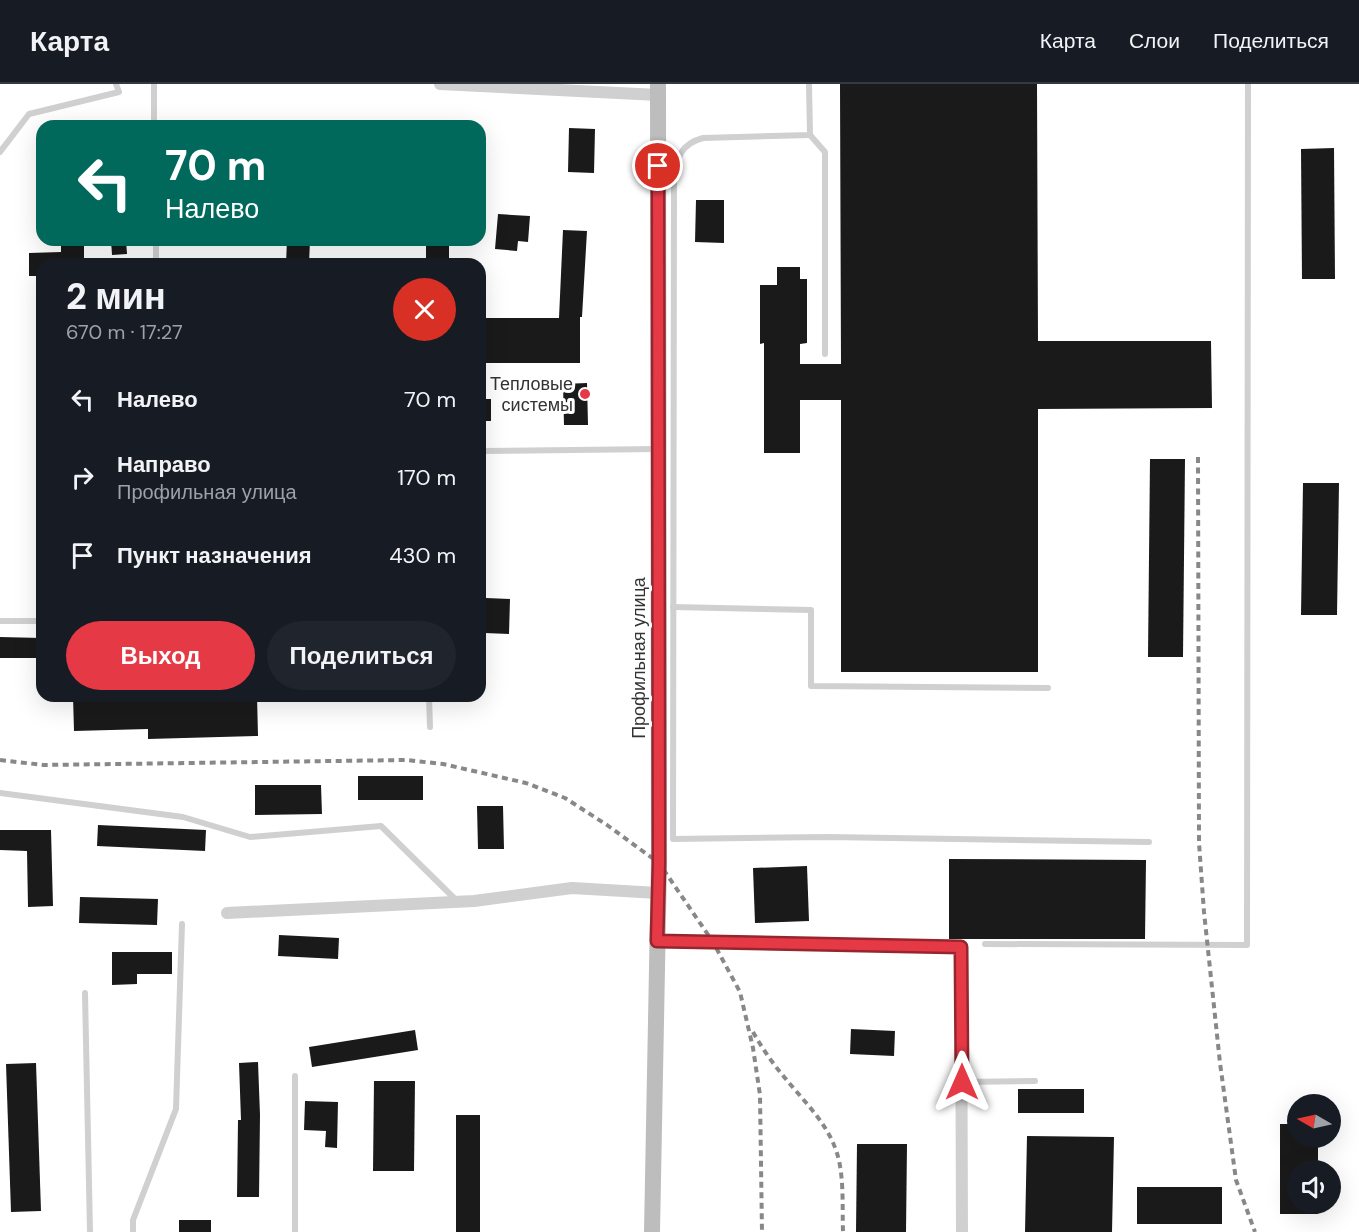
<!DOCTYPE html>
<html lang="ru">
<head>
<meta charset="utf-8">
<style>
  body { margin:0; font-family:"DM Sans",sans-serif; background:#20242c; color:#f1f3f6; height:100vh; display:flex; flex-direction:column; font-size:22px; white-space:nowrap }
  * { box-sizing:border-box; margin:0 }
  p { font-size:20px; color:#9ea1a6 }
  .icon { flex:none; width:33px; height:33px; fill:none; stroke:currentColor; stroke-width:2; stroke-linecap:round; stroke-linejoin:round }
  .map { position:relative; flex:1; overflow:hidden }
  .sheet { position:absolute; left:36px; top:174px; width:450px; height:444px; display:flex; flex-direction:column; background:#171b24; border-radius:18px; box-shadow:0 6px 24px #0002 }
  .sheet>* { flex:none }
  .hud { position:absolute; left:36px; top:36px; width:450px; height:126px; border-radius:18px; box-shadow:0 6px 24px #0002; background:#00695c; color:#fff; overflow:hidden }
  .needle { width:39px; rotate:279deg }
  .controls { position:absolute; left:1287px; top:1010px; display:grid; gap:12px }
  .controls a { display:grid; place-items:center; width:54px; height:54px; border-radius:50%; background:#171b24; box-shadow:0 6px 24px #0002; font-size:30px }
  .pin { position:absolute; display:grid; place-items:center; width:51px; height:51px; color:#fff; margin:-26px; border:3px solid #fff; border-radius:50%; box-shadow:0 2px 6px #0007 }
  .me { position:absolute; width:66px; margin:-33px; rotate:0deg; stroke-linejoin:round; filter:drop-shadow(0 0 4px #0008) }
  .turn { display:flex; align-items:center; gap:21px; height:126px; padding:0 30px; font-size:27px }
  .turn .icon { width:78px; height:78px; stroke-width:2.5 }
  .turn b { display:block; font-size:42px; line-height:51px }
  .round { display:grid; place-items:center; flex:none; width:63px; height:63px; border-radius:32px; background:#20242c }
  .headline { display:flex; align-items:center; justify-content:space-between; height:102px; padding:0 30px }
  h1 { font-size:36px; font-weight:800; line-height:45px }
  .button { display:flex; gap:12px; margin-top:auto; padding:12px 30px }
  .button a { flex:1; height:69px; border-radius:36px; background:#e63946; color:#fff; font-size:24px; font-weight:800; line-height:69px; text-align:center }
  .button a+a { background:#20242c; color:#f1f3f6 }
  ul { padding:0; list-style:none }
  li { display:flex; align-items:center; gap:18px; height:78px; padding:0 30px }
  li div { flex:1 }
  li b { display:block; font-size:22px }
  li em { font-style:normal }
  header { display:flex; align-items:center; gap:36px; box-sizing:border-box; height:84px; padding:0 30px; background:#171b24; border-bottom:2px solid #363941 }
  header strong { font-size:28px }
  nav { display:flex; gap:33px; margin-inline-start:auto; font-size:21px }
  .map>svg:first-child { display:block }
  .building { fill:#1a1a1a }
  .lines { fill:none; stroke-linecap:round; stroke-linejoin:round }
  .lane { stroke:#d0d0d0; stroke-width:6 }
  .street { stroke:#d0d0d0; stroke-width:12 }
  .secondary { stroke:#bdbdbd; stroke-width:16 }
  .rail { stroke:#888; stroke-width:4; stroke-dasharray:6 4.5; stroke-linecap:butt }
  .route-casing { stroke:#96252e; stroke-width:15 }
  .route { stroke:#e63946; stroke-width:10 }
  .poi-dot { fill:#e63946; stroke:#fff; stroke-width:2 }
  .labels { text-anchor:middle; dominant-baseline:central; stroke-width:6; stroke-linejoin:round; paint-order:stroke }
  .poi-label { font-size:18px; fill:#333; stroke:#fff; text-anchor:end }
  .street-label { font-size:18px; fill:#333; stroke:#fff }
</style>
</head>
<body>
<header>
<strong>Карта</strong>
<nav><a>Карта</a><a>Слои</a><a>Поделиться</a></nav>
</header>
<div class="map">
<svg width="1359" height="1148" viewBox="0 0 1359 1148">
  <rect width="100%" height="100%" fill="#fff"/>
  <g class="building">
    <polygon points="840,0 1037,0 1038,257 1211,257 1212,324 1038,325 1038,588 841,588 841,316 800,316 800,369 764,369 764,259 760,260 760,201 777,201 777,183 800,183 800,195 807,195 807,259 800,260 800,280 841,280"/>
    <polygon points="569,44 595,45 594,89 568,88"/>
    <polygon points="1334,64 1335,195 1302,195 1301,65"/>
    <polygon points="696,116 724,116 724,159 695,158"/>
    <polygon points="498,130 530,132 528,158 518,157 517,167 495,165"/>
    <polygon points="563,146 587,147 582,233 580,233 580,279 480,279 480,234 559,234"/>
    <polygon points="61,156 84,156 84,180 42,180 42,192 29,192 29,169 61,168"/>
    <polygon points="111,156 126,156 127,170 112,171"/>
    <polygon points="287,156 310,156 309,180 286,180"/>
    <rect x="426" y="156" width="23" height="24"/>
    <polygon points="587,299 588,341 564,341 563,300"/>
    <rect x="480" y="315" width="11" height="22"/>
    <polygon points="1150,375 1185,375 1183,573 1148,573"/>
    <polygon points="1303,399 1339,399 1337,531 1301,531"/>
    <polygon points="486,514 510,515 509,550 485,549"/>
    <polygon points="0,553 42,554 42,574 0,574"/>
    <polygon points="73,612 257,612 258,652 148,655 148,645 74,647"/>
    <rect x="358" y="692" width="65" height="24"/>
    <polygon points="255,701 321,701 322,730 255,731"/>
    <polygon points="477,722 503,722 504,765 478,765"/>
    <polygon points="98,741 206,746 205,767 97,762"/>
    <polygon points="0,746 51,746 53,822 28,823 27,767 0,766"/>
    <polygon points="949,775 1146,776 1145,855 949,855"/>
    <polygon points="807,782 809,837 755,839 753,784"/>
    <polygon points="80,813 158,815 157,841 79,839"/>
    <polygon points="279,851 339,854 338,875 278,872"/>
    <polygon points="112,868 172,868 172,890 137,890 137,900 112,901"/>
    <polygon points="851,945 895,947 894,972 850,970"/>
    <polygon points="415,946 418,966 312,983 309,963"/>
    <polygon points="258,978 260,1031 259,1113 237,1113 238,1036 241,1036 239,979"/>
    <polygon points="36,979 41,1127 11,1128 6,980"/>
    <polygon points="374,997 415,997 414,1087 373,1087"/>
    <rect x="1018" y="1005" width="66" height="24"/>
    <polygon points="305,1017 338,1018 337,1064 325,1063 326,1047 304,1046"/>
    <rect x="456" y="1031" width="24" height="117"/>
    <polygon points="1280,1040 1298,1040 1298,1053 1318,1053 1318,1086 1298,1086 1298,1119 1318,1119 1318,1130 1280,1130"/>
    <polygon points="1027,1052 1114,1053 1112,1148 1025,1148"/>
    <polygon points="857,1060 907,1060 906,1148 856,1148"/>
    <rect x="1137" y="1103" width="85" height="37"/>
    <rect x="179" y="1136" width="32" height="12"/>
  </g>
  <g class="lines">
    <g class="lane">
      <polyline points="154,0 154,42"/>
      <path d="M809,0l1,51 -107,3c-23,6 -26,20 -29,42l-1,659 155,-2 321,5"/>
      <polyline points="810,51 825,68 825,270"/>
      <polyline points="0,68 29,30 119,8 116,0"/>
      <polyline points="156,156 156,180"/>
      <polyline points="39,221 42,221"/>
      <polyline points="480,367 658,365"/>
      <polyline points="673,523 811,526 811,602 1048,604"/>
      <polyline points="0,537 42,537"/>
      <polyline points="429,612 430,643"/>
      <polyline points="0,709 183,733 250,753 381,742 458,818"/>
      <polyline points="985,860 1247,861 1248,0"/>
      <polyline points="85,909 90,1148"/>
      <polyline points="962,998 1035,997"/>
      <polyline points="133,1148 133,1136 176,1025 182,840"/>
      <polyline points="295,1148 295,992"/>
    </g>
    <g class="street">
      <polyline points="440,0 658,11"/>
      <polyline points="227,829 474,817 572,804 658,809"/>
      <polyline points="657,857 961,863 962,1148"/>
    </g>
    <polyline class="secondary" points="652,1148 659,779 658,0"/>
    <g class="rail">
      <polyline points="1198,373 1199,759 1204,828 1220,979 1236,1096 1255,1148"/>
      <polyline points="0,676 43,681 406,676 443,680 526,699 565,714 607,741 659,779 713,858 740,908 753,964 760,1011 762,1148"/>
      <path d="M753,948c9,16 20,32 32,46 17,21 39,42 49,67 11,25 8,60 9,87"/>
    </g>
  </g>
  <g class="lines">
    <g class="route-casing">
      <polyline id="route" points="658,82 659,779 657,857 961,863 962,998"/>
    </g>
    <use href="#route" class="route"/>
  </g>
  <circle class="poi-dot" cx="585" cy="310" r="6"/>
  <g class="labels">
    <g class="poi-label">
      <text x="573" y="300">Тепловые<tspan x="573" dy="21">системы</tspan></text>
    </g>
    <g class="street-label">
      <text transform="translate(639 574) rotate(-90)">Профильная улица</text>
    </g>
  </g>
</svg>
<div class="controls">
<a><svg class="needle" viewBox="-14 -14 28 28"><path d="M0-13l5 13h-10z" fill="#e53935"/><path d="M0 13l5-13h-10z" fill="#9ea1a6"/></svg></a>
<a><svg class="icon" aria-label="sound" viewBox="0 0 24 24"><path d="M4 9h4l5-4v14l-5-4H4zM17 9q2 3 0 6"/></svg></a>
</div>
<div class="pin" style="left:658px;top:82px;background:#d93025"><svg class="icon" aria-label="arrive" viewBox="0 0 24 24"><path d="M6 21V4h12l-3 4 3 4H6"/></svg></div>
<svg class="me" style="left:962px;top:998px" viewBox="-20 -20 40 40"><path d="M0-17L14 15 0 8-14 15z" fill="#e63946" stroke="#fff" stroke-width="4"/></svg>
<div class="hud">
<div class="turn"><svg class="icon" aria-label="left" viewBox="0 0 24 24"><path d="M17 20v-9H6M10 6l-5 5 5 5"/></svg><div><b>70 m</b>Налево</div></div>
</div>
<section class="sheet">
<div class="headline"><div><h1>2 мин</h1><p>670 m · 17:27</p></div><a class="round" style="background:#d93025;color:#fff"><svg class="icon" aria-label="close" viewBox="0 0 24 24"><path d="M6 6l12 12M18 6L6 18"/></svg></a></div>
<ul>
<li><svg class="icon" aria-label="left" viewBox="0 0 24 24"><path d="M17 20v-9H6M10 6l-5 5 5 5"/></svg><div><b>Налево</b></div><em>70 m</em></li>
<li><svg class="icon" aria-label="right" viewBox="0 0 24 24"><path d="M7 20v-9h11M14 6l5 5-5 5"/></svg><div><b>Направо</b><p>Профильная улица</p></div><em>170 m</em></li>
<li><svg class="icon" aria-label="arrive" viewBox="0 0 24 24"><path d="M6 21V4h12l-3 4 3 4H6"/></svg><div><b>Пункт назначения</b></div><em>430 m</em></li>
</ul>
<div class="button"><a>Выход</a><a>Поделиться</a></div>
</section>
</div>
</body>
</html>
